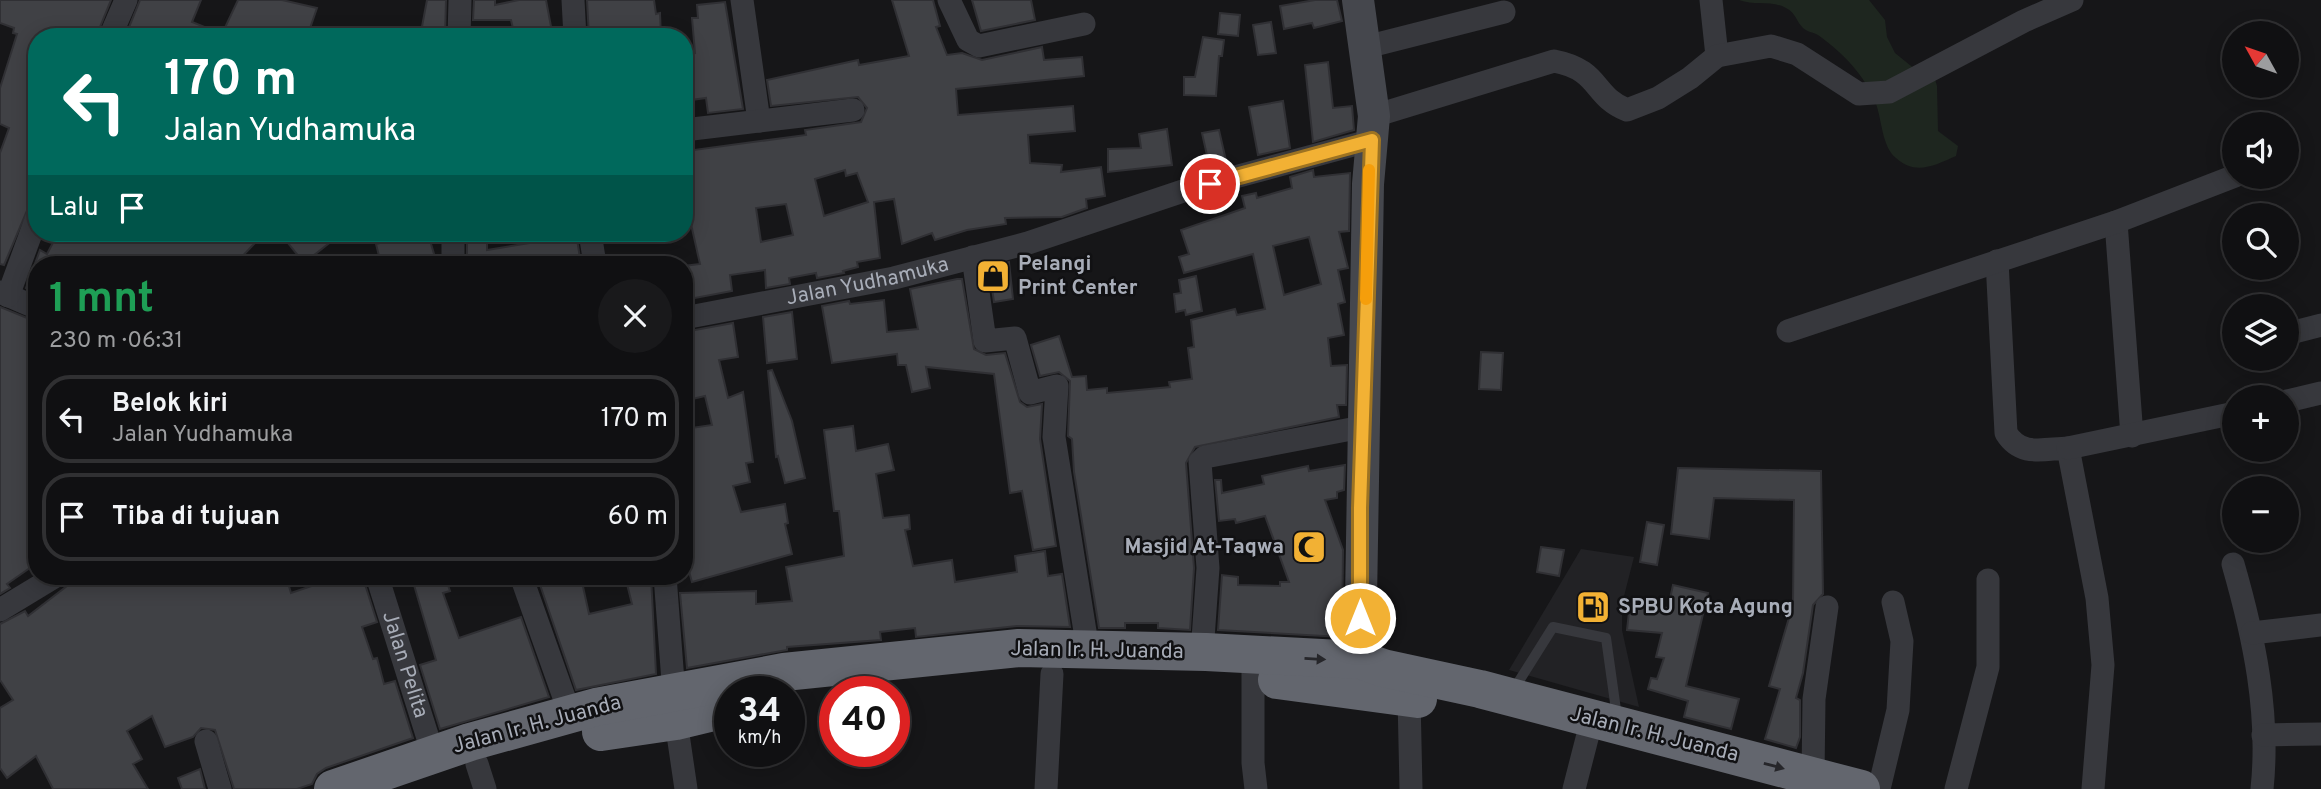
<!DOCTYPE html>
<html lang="id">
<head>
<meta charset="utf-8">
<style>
  body { margin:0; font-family:Overpass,sans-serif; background:#19191b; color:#f1f3f6; height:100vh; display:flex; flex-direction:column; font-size:26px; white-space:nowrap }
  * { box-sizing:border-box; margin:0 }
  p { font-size:23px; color:#9c9d9f }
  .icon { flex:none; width:38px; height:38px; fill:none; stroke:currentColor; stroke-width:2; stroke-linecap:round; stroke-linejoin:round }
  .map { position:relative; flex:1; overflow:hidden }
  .drawer { position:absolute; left:28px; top:256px; width:665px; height:329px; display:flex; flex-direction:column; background:#101012; border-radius:28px; box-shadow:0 4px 18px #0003,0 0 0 2px #303032 }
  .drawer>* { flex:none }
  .hud { position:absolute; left:28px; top:28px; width:665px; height:214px; border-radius:28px; box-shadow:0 4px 18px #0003,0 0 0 2px #303032; background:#00695c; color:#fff; overflow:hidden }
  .needle { width:46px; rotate:310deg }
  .tools { position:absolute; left:2222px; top:21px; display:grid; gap:14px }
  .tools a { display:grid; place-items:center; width:77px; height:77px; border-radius:50%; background:#101012; box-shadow:0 4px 18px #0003,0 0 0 2px #303032; font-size:35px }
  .speed { position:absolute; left:714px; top:676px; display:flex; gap:14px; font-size:35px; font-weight:700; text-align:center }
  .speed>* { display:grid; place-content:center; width:91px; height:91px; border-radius:50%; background:#101012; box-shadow:0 4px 18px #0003,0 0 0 2px #303032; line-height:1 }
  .speed small { font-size:18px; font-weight:400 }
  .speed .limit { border:10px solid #d22; background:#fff; color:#111 }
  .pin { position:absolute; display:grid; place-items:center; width:60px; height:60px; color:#fff; margin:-30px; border:4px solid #fff; border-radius:50%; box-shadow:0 2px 7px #0007 }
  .me { position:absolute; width:77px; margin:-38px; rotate:0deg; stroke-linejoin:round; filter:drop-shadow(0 0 5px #0008) }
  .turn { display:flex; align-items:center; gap:24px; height:147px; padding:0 21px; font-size:32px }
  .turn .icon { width:91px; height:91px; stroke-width:2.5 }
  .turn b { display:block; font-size:49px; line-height:60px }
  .then { display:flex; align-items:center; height:66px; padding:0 21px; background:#0003; gap:14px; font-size:26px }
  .round { display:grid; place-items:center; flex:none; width:74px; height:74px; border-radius:37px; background:#19191b }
  .summary { display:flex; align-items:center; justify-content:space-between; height:119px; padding:0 21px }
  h1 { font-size:42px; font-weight:700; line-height:52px; color:#1e9e55 }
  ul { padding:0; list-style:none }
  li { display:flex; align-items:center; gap:21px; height:88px; margin:0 14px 10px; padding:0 7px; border:4px solid #303032; border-radius:28px }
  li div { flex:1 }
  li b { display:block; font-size:26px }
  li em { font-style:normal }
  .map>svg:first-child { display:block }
  .built { fill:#222225 }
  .green { fill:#1e261f }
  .building { fill:#404145; stroke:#303034; stroke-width:2; fill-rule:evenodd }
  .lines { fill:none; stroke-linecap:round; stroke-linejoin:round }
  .lane { stroke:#37383d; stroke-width:10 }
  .street { stroke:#37383d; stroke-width:23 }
  .secondary { stroke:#45474d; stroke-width:32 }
  .highway { stroke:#63666e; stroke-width:38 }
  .oneway { fill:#26262a }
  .route-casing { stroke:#9d7322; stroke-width:18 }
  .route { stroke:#f2b134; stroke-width:12 }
  .slow { stroke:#f59e0b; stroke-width:12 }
  .labels { text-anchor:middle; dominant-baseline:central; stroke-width:5; stroke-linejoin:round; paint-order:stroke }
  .poi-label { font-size:21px; font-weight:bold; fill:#a8adb8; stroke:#111113; text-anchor:start }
  .street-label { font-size:21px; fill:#a8adb8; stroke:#111113 }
</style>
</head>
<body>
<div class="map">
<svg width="2321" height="789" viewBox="0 0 2321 789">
  <rect width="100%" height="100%" fill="#161618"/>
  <polygon class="built" points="1581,549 1634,557 1622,604 1622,630 1639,707 1509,670"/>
  <path class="green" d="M1739,0h130l16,20 2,17 8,16 21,17 16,-1 5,17 1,45 20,15 -2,10c-21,9 -40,20 -60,2 -14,-11 -14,-38 -20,-54 -11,-29 -34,-52 -58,-69 -5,-3 -11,-3 -15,-7 -7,-7 -7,-15 -17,-20 -14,-8 -31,-2 -47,-8z"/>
  <g class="building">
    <polygon points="0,0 111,0 96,37 37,37 37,152 29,173 37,176 29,206 4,265 0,264 0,153 9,128 0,124 0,88 17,34 13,33 14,28 0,23"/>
    <polygon points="140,0 201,0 192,22 222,34 238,0 282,0 317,8 307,37 125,37"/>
    <polygon points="427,0 446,0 445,37 420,37"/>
    <polygon points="474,0 495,0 495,5 519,0 546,0 553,37 515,37 511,20 473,20"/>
    <polygon points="587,0 654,0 656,14 660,13 661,37 589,37"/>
    <path d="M892,0h41l7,26 -4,1 11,28 15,-2 20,7 60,-13 2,13 38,-3 2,19 -128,13 2,26 115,-9 2,25 -47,4 2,28 32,2 -1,7 40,-5 4,29 -19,3 1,9 -25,9 -57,1 1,6 -39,6 -32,10 -3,-7 -30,11 -8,-45 -20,3 6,56 -23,4 1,5 -15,4 1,2 -27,5 -1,-5 -27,5 1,6 -24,4 -1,-18 -35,5 2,16 -48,9v-34l16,-2 -9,-40 -7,2v-49l4,-1 -2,-25 120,-16 -1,-5 56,-8 6,-14 -9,-11 -87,9 -4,-26 91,-20 1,5 50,-9zM845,170l1,6 11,-3 11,29 -44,14 -9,-37zM786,204l7,31 -32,7 -5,-34z"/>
    <polygon points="972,0 1031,0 1035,20 981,31"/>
    <polygon points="1315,0 1337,0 1342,21 1314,28 1312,23 1284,29 1280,6"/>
    <polygon points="725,2 743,109 708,113 706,98 684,101 684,54 695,53 692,18 698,18 697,5"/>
    <polygon points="1220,13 1240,15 1238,36 1218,34"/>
    <polygon points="1271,22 1276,53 1258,55 1253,25"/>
    <polygon points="1203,37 1224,40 1222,56 1219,56 1216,96 1184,95 1184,77 1195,77"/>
    <polygon points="1328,62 1333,108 1352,106 1354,130 1313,142 1305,65"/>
    <polygon points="1283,101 1290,148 1258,155 1249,107"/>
    <polygon points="1167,129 1172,165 1108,172 1108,149 1141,148 1139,134"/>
    <polygon points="1219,130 1227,165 1210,169 1202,133"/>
    <path d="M1313,170l1,7 36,-4 -1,58 -10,1 9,36 -10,2 7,32 -7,2 6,31 -16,3 3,28 16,-1 -1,40h-9l2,12 -144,30 -9,16 8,105 -4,62 -32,-2v-5h-33v5h-26l-25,-156 -2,-33 -4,-3 2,-55 -11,-9 -19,4 -9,-31 28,-9 13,41 14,-1 1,14 20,-2v5l63,-6 -1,-5 23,-3 -4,-31 6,-1 -3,-27 44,-11 2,6 28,-6 -12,-55 -69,19 -5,-16 10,-3 -8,-24 64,-22 -3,-12 14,-3 1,5 35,-10 -2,-11zM1309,237l12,47 -37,11 -11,-49z"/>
    <polygon points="58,233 242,233 254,244 235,264 37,264 37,293 26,288 40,250 47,254"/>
    <polygon points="280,233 342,233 304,263"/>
    <polygon points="467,233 487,233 487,250 530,243 528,236 540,233 576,233 581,264 467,264"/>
    <polygon points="415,234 416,240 429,237 437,264 381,264 376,244"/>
    <polygon points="1009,262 1013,299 994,302 989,268"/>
    <polygon points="1196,276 1202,311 1186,315 1185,310 1176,312 1174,294 1181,293 1179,280"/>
    <polygon points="957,279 962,279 974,349 986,355 1005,353 1020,402 1027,407 1042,404 1040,439 1056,546 1033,550 1022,491 1010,493 994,374 926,367 930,388 912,392 906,365 898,365 897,354 832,363 822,306 849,301 850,304 884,300 887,332 918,329 910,289"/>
    <polygon points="0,307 37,322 37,335 30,351 37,354 37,563 7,584 10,588 0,594"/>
    <polygon points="792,312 797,359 767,363 763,317"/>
    <polygon points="733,323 738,357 719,360 728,398 743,392 753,462 746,463 750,482 733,486 741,512 785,504 788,523 785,524 792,554 692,582 684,554 684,429 712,425 705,396 684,401 684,332"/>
    <polygon points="1481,352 1503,353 1501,390 1479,389"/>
    <polygon points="772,370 792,421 805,478 785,483 778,456 776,457 768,371"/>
    <polygon points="853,426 856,451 888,444 894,470 876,474 883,518 909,515 910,529 905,530 913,566 952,560 955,582 1017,572 1015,556 1045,551 1048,576 1062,574 1070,627 1017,626 916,637 915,628 880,632 881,640 787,647 787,650 687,668 680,593 756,591 756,604 792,601 786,567 844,556 839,511 834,511 824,430"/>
    <polygon points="1345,465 1344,490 1337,492 1337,498 1325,500 1343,550 1342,637 1218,630 1222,575 1238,577 1238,585 1280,586 1280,582 1289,582 1265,516 1236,523 1235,519 1219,521 1215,480 1221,480 1222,493 1264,484 1262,476 1289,470 1308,466 1309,471"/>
    <polygon points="1678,468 1821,471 1823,594 1813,605 1803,673 1796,698 1800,700 1800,737 1796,748 1765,739 1780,689 1769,686 1793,604 1794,500 1714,498 1709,539 1671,534"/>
    <polygon points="1647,522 1664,525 1657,565 1640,562"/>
    <polygon points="1541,547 1564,550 1559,576 1537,572"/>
    <polygon points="80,576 286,576 291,593 332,579 331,576 353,576 355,581 363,578 377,622 362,627 373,659 377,658 384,684 395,681 413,738 326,768 317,774 312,784 297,789 234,789 215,730 201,728 193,737 165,747 152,716 127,731 142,759 133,764 148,789 53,789 36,756 7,778 0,768 0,708 13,700 0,680 0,624 25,611 28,616"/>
    <polygon points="419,576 445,576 450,591 443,593 459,638 521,617 549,697 440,729 420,665 436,660 414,585 421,583"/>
    <polygon points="537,576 577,576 578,583 582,582 589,614 632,604 625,576 651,576 656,674 576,690"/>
    <polygon points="1673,585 1708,593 1686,686 1739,699 1731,729 1684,717 1688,701 1648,689 1651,678 1657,679 1664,658 1656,657 1662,633 1627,630 1630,603 1668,608"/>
    <polygon points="200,769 205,789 182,789 178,778"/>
  </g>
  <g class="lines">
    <polyline class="lane" points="1514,689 1553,627 1606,638 1617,717"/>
    <g class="street">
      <polyline points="573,0 575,37"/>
      <polyline points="742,0 759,121"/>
      <polyline points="949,0 968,40 979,46 1084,24"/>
      <polyline points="1711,0 1717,56"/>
      <polyline points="110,37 126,0"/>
      <polyline points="459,37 460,0"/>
      <polyline points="1366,47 1504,12"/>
      <path d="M1374,116l180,-55c47,9 38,35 73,49l31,-12 32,-20 27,-22 54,-10 26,8 62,40 30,-2 135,-71 48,-21"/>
      <polyline points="684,130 853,110"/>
      <polyline points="2116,222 2132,436"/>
      <polyline points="590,233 595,264"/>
      <polyline points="973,257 985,341 1015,338 1030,393 1057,386 1054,437 1088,650"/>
      <path d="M1997,261l9,172c15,24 36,16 62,15l29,150 6,67 -10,124"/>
      <polyline points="453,264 453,233"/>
      <polyline points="0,292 37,308"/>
      <polyline points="8,296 37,217"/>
      <path id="s1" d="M684,318l210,-40 134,-35 155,-52 189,-51"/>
      <polyline points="1788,331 2116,222 2235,176"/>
      <polyline points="2287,334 2321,325"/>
      <polyline points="2287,401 2321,393"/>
      <polyline points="2068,448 2235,413"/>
      <path d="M2233,564c21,73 37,149 29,225"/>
      <path id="s2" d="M377,576l56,178"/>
      <polyline points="521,576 570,714"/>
      <polyline points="665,576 676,721 686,789"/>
      <polyline points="0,610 56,576"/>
      <polyline points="2252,633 2321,625"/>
      <polyline points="1202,653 1208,568 1200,462 1205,457 1362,427"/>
      <polyline points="1253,655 1253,763 1256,789"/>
      <polyline points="1409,697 1411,789"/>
      <polyline points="2263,735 2321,734"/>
      <polyline points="206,741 220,789"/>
      <polyline points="477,764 485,789"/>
      <polyline points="1813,777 1814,699 1827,607"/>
      <polyline points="1046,789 1052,674"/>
      <polyline points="1574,789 1592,719"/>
      <polyline points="1879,789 1898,710 1902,641 1893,602"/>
      <polyline points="1956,789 1988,667 1988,580"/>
    </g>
    <polyline class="secondary" points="1358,0 1374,116 1368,184 1360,660"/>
    <g class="highway">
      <polyline points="1277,680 1418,699"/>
      <polyline points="601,732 676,721 730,708"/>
      <polyline points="333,789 470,742 596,707 784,672 1019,648 1206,652 1360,660 1383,668 1480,689 1861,789"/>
    </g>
  </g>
  <defs><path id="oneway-solid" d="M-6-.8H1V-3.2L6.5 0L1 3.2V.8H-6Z" transform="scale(1.75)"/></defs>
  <g class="oneway">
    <use href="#oneway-solid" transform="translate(1315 659) rotate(3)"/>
    <use href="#oneway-solid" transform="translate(1774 766) rotate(15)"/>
  </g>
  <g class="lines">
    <g class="route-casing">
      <polyline id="route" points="1210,184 1372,140 1360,508 1360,618"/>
    </g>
    <use href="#route" class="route"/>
    <polyline class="slow" points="1366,299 1369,170"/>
  </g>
  <defs>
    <g id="shop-square" transform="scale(1.75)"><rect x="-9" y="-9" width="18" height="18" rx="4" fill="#f2b134" stroke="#111113"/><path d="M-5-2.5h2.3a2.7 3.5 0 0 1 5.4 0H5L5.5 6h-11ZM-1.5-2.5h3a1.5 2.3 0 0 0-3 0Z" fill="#111"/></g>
    <g id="mosque-square" transform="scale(1.75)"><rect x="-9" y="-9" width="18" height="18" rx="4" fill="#f2b134" stroke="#111113"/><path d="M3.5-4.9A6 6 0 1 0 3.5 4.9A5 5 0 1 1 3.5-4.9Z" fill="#111"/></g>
    <g id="fuel-square" transform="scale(1.75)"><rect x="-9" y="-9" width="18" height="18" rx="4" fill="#f2b134" stroke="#111113"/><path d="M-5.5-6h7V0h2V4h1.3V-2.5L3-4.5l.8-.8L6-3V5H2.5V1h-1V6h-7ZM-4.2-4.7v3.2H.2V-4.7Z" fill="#111"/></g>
  </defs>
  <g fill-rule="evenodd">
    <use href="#shop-square" x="993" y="276"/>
    <use href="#mosque-square" x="1309" y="547"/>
    <use href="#fuel-square" x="1593" y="607"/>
  </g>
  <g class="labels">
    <g class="poi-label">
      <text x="1018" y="264">Pelangi<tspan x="1018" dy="24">Print Center</tspan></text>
      <text x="1284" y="547" text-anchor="end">Masjid At-Taqwa</text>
      <text x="1618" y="607">SPBU Kota Agung</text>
    </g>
    <g class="street-label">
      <text stroke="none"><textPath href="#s1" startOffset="187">Jalan Yudhamuka</textPath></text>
      <text transform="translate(1097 651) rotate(1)">Jalan Ir. H. Juanda</text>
      <text stroke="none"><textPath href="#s2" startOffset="93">Jalan Pelita</textPath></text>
      <text transform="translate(537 725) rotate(-15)">Jalan Ir. H. Juanda</text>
      <text transform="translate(1654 735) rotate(14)">Jalan Ir. H. Juanda</text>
    </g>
  </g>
</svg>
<div class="tools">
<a><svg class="needle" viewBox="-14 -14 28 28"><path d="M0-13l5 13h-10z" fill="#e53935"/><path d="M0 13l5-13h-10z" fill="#9c9d9f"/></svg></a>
<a><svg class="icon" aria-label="sound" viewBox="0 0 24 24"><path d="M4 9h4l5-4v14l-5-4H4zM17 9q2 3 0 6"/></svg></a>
<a><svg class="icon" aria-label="search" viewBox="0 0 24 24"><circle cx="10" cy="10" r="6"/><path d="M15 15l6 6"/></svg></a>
<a><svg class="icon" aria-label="layers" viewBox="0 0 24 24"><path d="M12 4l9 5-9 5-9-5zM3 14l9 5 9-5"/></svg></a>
<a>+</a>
<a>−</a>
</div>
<div class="speed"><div>34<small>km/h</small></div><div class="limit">40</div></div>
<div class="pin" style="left:1210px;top:184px;background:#d93025"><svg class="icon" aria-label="arrive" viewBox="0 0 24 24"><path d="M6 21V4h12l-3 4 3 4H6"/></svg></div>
<svg class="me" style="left:1360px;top:618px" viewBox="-20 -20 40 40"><circle r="17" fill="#f2b134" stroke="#fff" stroke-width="3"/><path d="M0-11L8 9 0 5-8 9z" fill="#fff"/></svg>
<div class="hud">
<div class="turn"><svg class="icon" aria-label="left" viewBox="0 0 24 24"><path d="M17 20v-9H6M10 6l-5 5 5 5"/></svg><div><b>170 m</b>Jalan Yudhamuka</div></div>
<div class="then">Lalu<svg class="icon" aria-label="arrive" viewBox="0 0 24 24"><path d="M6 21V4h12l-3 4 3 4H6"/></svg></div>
</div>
<section class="drawer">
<div class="summary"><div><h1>1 mnt</h1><p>230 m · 06:31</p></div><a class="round"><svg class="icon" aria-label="close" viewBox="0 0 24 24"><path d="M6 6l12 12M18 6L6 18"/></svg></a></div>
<ul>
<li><svg class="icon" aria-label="left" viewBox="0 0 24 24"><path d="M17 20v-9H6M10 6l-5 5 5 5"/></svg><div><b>Belok kiri</b><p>Jalan Yudhamuka</p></div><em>170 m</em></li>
<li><svg class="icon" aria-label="arrive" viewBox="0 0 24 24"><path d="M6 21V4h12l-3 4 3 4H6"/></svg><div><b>Tiba di tujuan</b></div><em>60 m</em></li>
</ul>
</section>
</div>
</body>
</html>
